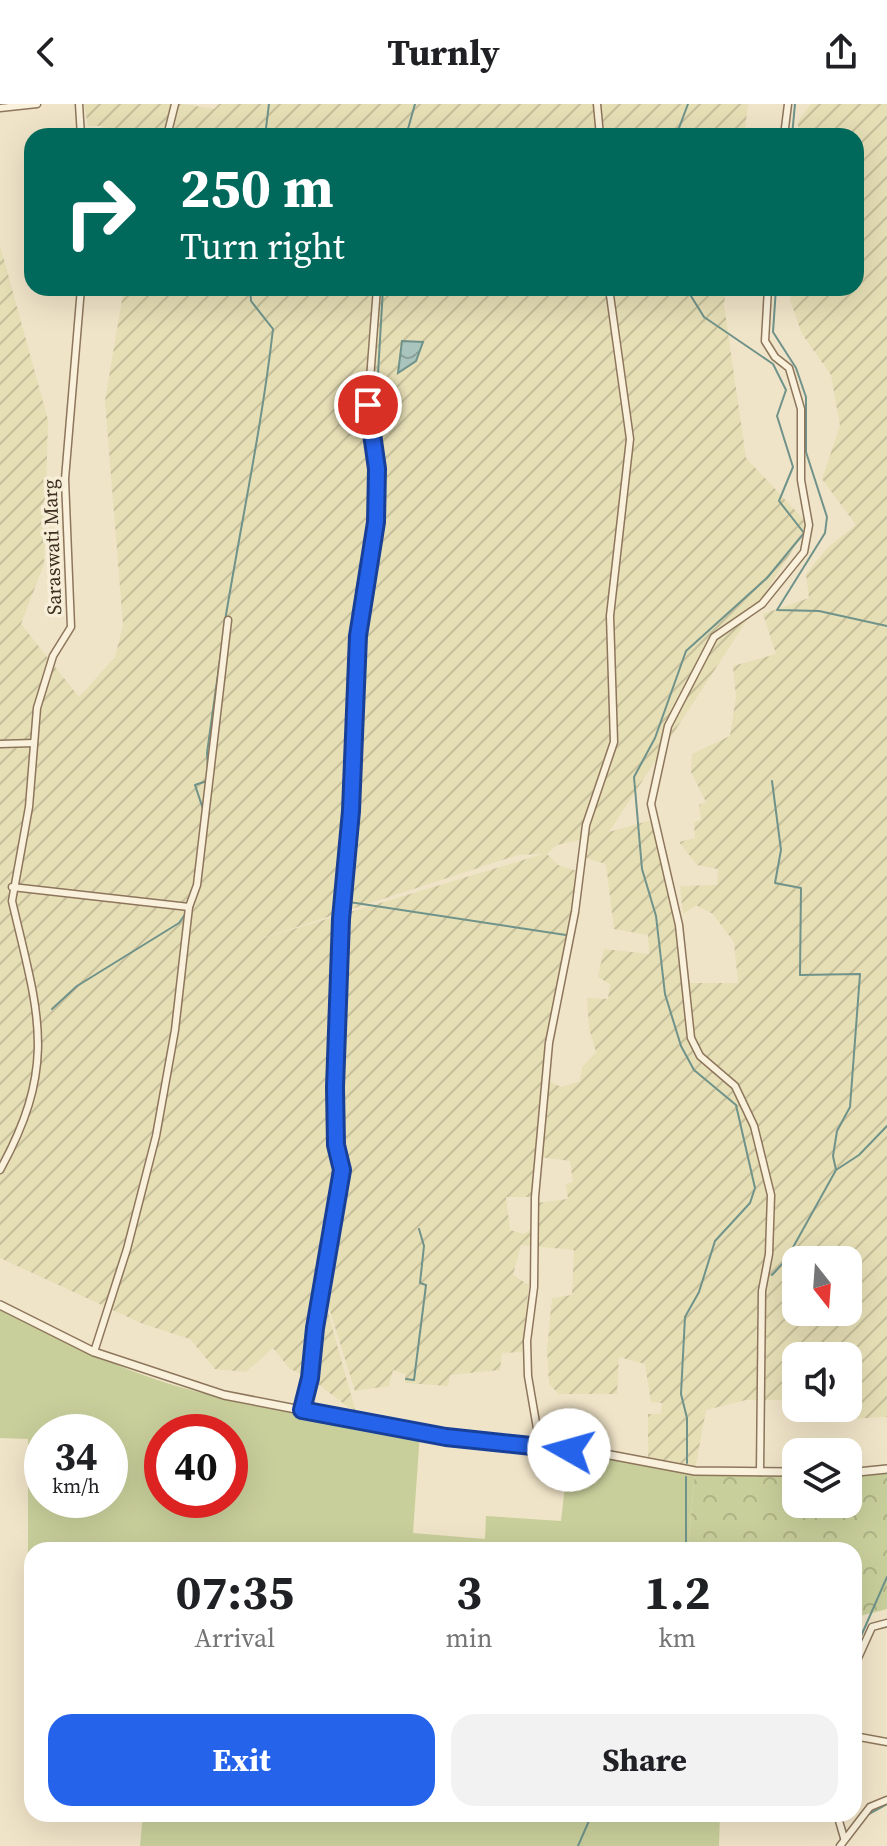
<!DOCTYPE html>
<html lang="en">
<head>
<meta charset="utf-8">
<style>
  body { margin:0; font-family:"Source Serif 4",serif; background:#f2f2f2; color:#202124; height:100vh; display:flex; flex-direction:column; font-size:30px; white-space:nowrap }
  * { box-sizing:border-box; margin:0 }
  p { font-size:26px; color:#757577 }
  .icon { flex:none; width:44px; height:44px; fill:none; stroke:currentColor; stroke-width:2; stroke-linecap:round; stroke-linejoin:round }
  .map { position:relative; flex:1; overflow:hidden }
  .drawer { position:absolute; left:24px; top:1438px; width:838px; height:280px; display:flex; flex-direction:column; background:#fff; border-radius:24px; box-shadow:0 8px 32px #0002 }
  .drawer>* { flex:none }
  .guide { position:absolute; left:24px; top:24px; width:840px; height:168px; border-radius:24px; box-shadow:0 8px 32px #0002; background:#00695c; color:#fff; overflow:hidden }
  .needle { width:52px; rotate:163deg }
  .controls { position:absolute; left:782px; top:1142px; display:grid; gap:16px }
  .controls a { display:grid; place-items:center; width:80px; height:80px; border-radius:16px; background:#fff; box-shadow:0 8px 32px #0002; font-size:40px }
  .speed { position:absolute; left:24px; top:1310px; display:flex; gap:16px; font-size:40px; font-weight:700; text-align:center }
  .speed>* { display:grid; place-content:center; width:104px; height:104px; border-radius:50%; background:#fff; box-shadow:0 8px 32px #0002; line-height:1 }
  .speed small { font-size:20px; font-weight:400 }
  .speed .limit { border:12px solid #d22; background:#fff; color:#111 }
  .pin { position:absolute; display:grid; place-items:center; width:68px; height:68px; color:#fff; margin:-34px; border:4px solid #fff; border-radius:50%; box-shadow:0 2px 8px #0007 }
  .me { position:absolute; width:88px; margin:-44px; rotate:277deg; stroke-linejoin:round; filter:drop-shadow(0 0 6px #0008) }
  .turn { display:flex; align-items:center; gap:28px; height:168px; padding:0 24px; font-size:36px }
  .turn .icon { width:104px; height:104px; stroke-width:2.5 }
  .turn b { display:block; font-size:56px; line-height:68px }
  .eta { display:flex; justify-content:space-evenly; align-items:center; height:136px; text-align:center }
  .eta b { font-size:48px; font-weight:700; line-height:56px }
  .action { display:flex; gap:16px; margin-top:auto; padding:16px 24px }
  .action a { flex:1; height:92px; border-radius:24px; background:#2563eb; color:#fff; font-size:32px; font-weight:700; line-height:92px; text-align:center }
  .action a+a { background:#f2f2f2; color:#202124 }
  header { display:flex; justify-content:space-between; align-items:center; height:104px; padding:0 24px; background:#fff; font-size:36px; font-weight:700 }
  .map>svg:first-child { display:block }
  .farmland { fill:url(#farmland-furrows); fill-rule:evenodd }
  .grass { fill:#c9cf9b; fill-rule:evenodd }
  .forest { fill:url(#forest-crowns) }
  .water { fill:url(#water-waves); stroke:#6f938a; stroke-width:2 }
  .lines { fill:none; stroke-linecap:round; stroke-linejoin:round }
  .stream { stroke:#6f938a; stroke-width:2 }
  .minor-casing { stroke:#8d765c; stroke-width:9 }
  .tertiary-casing { stroke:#8d765c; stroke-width:10 }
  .minor { stroke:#faf1dc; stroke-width:6 }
  .tertiary { stroke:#faf1dc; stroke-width:7 }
  .route-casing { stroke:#184099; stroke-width:20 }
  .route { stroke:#2563eb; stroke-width:14 }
  .labels { text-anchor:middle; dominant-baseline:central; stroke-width:7; stroke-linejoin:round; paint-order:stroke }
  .street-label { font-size:20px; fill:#3d2e20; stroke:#f7eed8 }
</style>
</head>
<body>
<header><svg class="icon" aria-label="back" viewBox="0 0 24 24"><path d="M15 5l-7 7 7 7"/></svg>Turnly<svg class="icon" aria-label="share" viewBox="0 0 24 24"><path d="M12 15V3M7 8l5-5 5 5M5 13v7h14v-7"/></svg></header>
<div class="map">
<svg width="887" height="1742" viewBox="0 0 887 1742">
  <defs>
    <pattern id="farmland-furrows" width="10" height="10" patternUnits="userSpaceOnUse" patternTransform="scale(2)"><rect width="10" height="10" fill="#e6deb5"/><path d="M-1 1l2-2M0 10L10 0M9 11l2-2" fill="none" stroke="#c6bf9b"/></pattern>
    <pattern id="forest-crowns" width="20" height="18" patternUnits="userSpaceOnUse" patternTransform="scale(2)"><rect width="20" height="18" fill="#c9cf9b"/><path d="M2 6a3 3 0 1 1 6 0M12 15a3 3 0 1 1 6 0" fill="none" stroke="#aeb285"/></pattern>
    <pattern id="water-waves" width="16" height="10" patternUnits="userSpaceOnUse" patternTransform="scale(2)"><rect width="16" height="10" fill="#a9c4bc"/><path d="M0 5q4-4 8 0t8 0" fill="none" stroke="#8ba098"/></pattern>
  </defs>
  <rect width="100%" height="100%" fill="#f0e4c8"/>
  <g class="farmland">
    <polygon points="84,0 184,0 214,5 219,0 748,0 744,32 100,32 102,22 88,22"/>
    <path d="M811,0h76v1313l-44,2 1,-11h4v-52h-52v44h-50l-40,10 -11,60 -47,-10v-46h13l1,-11 -11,-1 -6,-38 -26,-7 -2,37h-58l-10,-10 -2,-34 5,-52 20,-3 2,-45 -53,-5 -8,30 16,10 -7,67 -20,1 -2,17 -50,5 -2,11 -43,-3v-9l-12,-4 -4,16 -34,5 -46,-147 47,169 -46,-35 -20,-9 -17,-21 -27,24 -31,-3 -25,-30 -47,-15 -143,-66v-1013l48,175 -4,144 -23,60 58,73 36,-40 8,-32 -18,-224 19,-113h602l-2,17 22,153 63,67 -200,307 46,-13 33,164h50l-4,-41 -21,-28 -17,-9 -13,9 -3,-28 37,-1 1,-16 -21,-4 -18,-23 16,-4 -1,-16 7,-2 -2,-15 7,-3 -15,-30 1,-18 38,-18 6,-39 -3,-31 43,-12 -13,-40 46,-16 -3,-24 22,-27 28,-22 -34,-46 18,-53 -9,-51 -29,-41 -12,-34 2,-12h64v-152h-54l-5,-13zM584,735l-2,18 24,7 8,65 34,6 1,19 -45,-5 -6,28 12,7 -2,15 -21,-1 2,30 7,24 -14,15 -2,14 -19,6 -15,-8 34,-207 -22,-7 -11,-11 10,-9zM543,750l-286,86 261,-85zM539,1053l31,4 3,21 -7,2 2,15 -33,4 -3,25 -8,6 -14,-4 -4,-33h29zM796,1156h52v52h-52z"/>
  </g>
  <g class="grass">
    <path d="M0,1204c62,33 123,64 191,82 75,21 153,29 229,43l-7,100 72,6 1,-23 75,5 8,-70 126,21 -7,78h-656v23l-4,-1v-133l-28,-1zM42,1328h68v68h-68zM162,1328h68v68h-68z"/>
    <polygon points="143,1710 720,1710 719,1742 140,1742"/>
  </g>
  <polygon class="forest" points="887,1365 887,1505 860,1512 854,1537 854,1446 688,1446 695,1368 796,1368 796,1400 848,1400 848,1369"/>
  <polygon class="water" points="402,237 423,238 416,257 398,269"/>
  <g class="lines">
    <g class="stream">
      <polyline points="265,32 269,0"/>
      <polyline points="406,32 415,0"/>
      <polyline points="676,32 688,0"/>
      <polyline points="792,32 795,0"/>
      <polyline points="383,184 378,270 371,301 383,371 383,413 363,535 356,714 349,798 566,831"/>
      <polyline points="686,184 704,213 773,260 786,286 777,312 793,363 779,397 804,429 767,474 686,547 655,634 634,673 642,765 656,812 665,890 681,942 694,966 736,1001 755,1084 750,1099 715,1137 699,1188 685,1213 681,1290 687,1314 687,1359"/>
      <polyline points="776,184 773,228 796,264 806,293 806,348 827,413 825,429 777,506 819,507 887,522"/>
      <path d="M225,517c16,-98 37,-195 48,-292l-22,-28 -1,-13"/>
      <polyline points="208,667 207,649 224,527"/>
      <polyline points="772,677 781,746 775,779 801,784 800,871 860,870 850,1003 837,1027 833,1052 836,1066"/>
      <polyline points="204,708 195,681 207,677"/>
      <polyline points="194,797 200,781"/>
      <polyline points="52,905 77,882 179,819 186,809"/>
      <polyline points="772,1171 786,1156 836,1066 859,1051 887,1022"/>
      <polyline points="406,1275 414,1276 426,1181 420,1179 424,1142 419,1125"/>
      <polyline points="686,1373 686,1446"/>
      <polyline points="854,1548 887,1473"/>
      <polyline points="867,1711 887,1700"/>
      <polyline points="578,1742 592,1710"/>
    </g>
    <g class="minor-casing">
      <g id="minor">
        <polyline points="79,0 81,32"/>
        <polyline points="597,0 600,32"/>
        <polyline points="0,4 37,0"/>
        <polyline points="167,32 175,0"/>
        <polyline points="784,32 788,0"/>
        <polyline points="0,640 34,639"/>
        <polyline points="12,783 189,803"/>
        <path d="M0,1066c59,-107 38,-157 12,-269l17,-94 8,-99 16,-52 18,-29 -6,-148 16,-191"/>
        <polyline points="94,1248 127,1145 156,1032 175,926 189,803 197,781 228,516"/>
        <polyline points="302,1306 310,1274 315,1224 342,1066 336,1041 335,983 340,836 351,707 358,532 376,418 377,365 368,301 377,184"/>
        <polyline points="540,1342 528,1272 527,1237 534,1183 535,1093 549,939 575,808 586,721 614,638 610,512 630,335 609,184"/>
        <polyline points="760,1368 762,1187 769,1150 771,1091 754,1022 735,982 700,952 691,934 679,821 651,700 668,622 714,533 762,500 804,448 809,421 801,376 801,305 789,264 775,253 765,237 768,184"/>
        <polyline points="854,1563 872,1523 887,1519"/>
        <polyline points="854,1632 887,1638"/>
        <polyline points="837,1710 844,1734"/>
        <polyline points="840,1742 870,1703 887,1696"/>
      </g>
    </g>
    <g class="tertiary-casing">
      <g id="tertiary">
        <polyline points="0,1201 94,1248 224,1291 420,1329 610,1351 695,1367 796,1368"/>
        <polyline points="848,1369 887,1365"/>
      </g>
    </g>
    <use href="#minor" class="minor"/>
    <use href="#tertiary" class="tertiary"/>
  </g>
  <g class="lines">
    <g class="route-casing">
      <polyline id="route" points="368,301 377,365 376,418 358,532 351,707 341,815 335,983 336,1041 342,1066 315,1224 310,1274 302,1306 446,1333 569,1346"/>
    </g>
    <use href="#route" class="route"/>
  </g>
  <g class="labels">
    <g class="street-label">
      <text transform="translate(52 443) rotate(-92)">Saraswati Marg</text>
    </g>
  </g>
</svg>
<div class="controls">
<a><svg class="needle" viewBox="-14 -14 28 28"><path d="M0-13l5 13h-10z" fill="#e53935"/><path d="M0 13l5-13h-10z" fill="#757577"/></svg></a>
<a><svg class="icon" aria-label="sound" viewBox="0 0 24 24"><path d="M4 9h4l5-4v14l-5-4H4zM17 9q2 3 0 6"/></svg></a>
<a><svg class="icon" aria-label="layers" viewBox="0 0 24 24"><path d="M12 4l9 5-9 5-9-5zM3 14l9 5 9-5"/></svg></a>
</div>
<div class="speed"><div>34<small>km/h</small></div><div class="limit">40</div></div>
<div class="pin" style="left:368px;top:301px;background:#d93025"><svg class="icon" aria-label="arrive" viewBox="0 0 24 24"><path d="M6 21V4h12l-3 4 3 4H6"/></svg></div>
<svg class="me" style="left:569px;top:1346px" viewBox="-20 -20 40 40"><circle r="19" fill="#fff"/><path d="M0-13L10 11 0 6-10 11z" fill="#2563eb"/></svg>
<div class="guide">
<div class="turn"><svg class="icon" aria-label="right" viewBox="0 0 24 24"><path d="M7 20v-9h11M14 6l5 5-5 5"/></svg><div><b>250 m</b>Turn right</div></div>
</div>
<section class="drawer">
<div class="eta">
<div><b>07:35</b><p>Arrival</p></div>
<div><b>3</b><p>min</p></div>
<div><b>1.2</b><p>km</p></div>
</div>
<div class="action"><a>Exit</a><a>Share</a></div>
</section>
</div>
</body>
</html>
